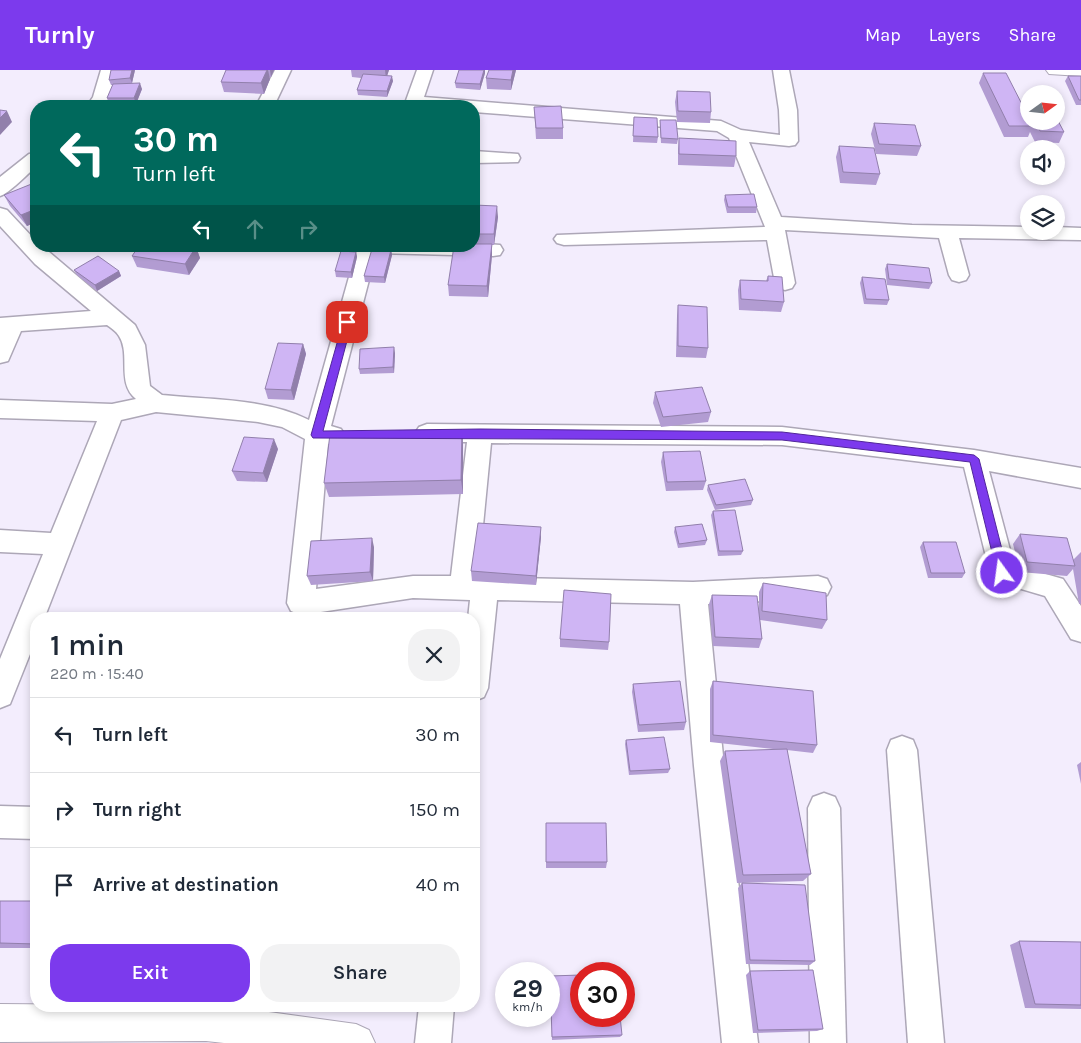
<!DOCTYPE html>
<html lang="en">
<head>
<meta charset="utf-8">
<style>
  body { margin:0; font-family:Karla,sans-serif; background:#f2f2f3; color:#1f2937; height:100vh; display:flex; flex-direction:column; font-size:19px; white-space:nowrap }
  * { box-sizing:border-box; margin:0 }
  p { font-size:16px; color:#747a83 }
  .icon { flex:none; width:28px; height:28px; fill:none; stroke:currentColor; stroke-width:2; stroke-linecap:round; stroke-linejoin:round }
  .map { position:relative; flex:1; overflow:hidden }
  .side { position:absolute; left:30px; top:542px; width:450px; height:400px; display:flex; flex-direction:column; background:#fff; border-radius:20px; box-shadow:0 2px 8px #0003 }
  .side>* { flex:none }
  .top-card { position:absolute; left:30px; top:30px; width:450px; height:152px; border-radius:20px; box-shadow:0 2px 8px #0003; background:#00695c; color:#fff; overflow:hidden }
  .needle { width:32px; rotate:75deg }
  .tools { position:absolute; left:1020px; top:15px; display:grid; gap:10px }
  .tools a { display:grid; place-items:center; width:45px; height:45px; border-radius:50%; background:#fff; box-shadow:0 2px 8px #0003; font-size:25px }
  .speed { position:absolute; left:495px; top:892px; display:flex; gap:10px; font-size:25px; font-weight:700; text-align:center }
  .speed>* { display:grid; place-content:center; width:65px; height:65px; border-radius:50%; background:#fff; box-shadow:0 2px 8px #0003; line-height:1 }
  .speed small { font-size:12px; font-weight:400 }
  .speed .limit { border:8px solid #d22; background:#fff; color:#111 }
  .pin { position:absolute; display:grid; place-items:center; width:42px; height:42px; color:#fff; margin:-21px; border-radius:10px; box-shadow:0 2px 8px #0006 }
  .me { position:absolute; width:55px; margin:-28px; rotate:346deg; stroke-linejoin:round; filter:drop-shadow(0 0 4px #0008) }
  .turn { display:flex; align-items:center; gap:18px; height:105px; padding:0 20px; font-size:22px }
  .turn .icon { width:65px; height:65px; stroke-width:2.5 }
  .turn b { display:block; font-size:35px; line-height:42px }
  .lanes { display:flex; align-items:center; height:48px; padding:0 20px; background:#0003; justify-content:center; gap:25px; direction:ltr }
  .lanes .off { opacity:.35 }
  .round { display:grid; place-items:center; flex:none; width:52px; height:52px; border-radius:20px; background:#f2f2f3 }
  .head { display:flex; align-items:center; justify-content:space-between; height:85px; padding:0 20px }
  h1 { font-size:30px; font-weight:600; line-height:38px }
  .cta { display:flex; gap:10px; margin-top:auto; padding:10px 20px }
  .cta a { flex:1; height:58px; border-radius:20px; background:#7c3aed; color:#fff; font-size:20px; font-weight:600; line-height:58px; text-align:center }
  .cta a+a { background:#f2f2f3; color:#1f2937 }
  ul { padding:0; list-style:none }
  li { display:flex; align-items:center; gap:15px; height:75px; padding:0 20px; border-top:1px solid #e0e1e3 }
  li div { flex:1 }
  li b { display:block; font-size:19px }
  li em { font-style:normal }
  header { display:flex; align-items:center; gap:30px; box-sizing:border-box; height:70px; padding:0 25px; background:#7c3aed; color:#fff }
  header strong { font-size:24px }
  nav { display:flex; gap:28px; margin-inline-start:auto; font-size:18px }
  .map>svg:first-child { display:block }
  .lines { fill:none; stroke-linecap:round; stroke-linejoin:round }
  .minor-casing { stroke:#ada7b7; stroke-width:3 }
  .tertiary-casing { stroke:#ada7b7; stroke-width:2 }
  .minor { fill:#fff; fill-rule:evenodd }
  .tertiary { fill:#fff; fill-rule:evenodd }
  .wall { fill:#b29cd2 }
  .shaded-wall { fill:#917fab }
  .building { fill:#cfb5f4; stroke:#917fab }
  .route { fill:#7c3aed; stroke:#51269a }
</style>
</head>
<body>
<header>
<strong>Turnly</strong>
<nav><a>Map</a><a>Layers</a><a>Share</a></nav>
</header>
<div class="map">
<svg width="1081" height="973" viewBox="0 0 1081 973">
  <rect width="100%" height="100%" fill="#f3edfd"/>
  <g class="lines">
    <g class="minor-casing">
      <g id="minor">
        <polygon points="101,0 117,0 111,27 105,36 87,36 93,27"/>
        <polygon points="275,0 291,0 274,36 256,36"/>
        <polygon points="417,0 433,0 424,27 721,51 741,60 780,65 779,40 773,0 789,0 797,40 798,71 795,75 789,76 749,72 781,147 912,155 1029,157 1029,161 1056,161 1056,157 1081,158 1081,170 959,168 969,205 966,210 959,212 952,210 949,205 939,168 785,160 795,213 792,218 785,220 778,218 775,213 767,170 564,175 557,173 554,169 557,165 765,157 729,68 717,61 474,42 474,36 404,36"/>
        <polygon points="474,81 518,84 520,88 518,92 474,93"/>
        <path d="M36,83v14c-9,7 -26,26 -36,29v-19l29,-23z"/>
        <path d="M0,138l7,2 29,31v5h6l93,79 10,20 5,41 12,9c48,5 103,3 147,25l47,-168 -7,-6h125v-3l26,2 3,5 -3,5 -7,1 -117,-3 -45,173 10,3 4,6 -4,6 -13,3 -12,145 97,-13h38l16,-134h-40l-8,-3 -4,-6 4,-6 8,-3 355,3 192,23 107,18v20l-92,-17 25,94 49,14 18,27v36l-10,-3 -26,-43 -51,-15 -4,-8 -26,-106 -182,-22 -291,-2 -13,134 215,5 125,-6 9,3 4,8 -4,8 -9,3 -110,6 16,162 34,277h-36l-28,-277 -14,-162 -183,-4 -9,88 -4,9 -10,4v-82h-6l2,-19 -57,-2 -112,17 -10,-4 -4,-8 18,-164 -23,-12 -24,-5 -102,-10 -35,8 -77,199h-8v20l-26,65 -10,4v-49l43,-105 -43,-2v-22l51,3 46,-112 -97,-3v-18l112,4 24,-5c-20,-16 -5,-45 -17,-63 -3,-5 -8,-8 -12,-11l-86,6 -13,30 -8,2v-45l91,-7 -56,-47 -35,-38z"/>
        <polygon points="902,666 913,670 917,680 944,973 908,973 887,680 891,670"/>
        <polygon points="824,723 835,727 840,738 846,973 810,973 808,738 813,727"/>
        <polygon points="0,736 36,737 36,769 0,768"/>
        <polygon points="419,936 454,936 451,973 415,973"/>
      </g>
    </g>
    <g class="tertiary-casing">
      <g id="tertiary">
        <polygon points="1046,0 1081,0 1081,6 1049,4"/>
        <polygon points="0,934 226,936 356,954 369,960 375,973 224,973 206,971 0,972"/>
      </g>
    </g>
    <use href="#minor" class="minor"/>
    <use href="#tertiary" class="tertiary"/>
  </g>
  <g class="wall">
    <polygon points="135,0 132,13 142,19 136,34 109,34 107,28 113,15 111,15 109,10"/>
    <polygon points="226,0 274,0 271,7 269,7 270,9 264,24 224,22 221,12"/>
    <polygon points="351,0 389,0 387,6 393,11 387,27 358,25 357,20 361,8 352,7"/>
    <polygon points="459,0 485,0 485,3 480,20 456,18 455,13"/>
    <polygon points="489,0 516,0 511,20 487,19 486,8"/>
    <polygon points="983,3 1024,39 1026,33 1029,33 1029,51 1056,51 1064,62 1059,73 1035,72 1030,62 1028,67 1004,67 979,13"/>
    <polygon points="1068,6 1081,6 1081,35 1076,35 1065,11"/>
    <polygon points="677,21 711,42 710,53 677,52 675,32"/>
    <polygon points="534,37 563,58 563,69 536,69"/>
    <polygon points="634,47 658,67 657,73 633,72"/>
    <polygon points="660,50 678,69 677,74 661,73 660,55"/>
    <polygon points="874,53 921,76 917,86 876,84 871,64"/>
    <polygon points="679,68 736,86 734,97 678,95 678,79"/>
    <polygon points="839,76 880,104 876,115 840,113 836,87"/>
    <polygon points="36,116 36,152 27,156 10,136 4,125"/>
    <polygon points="725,125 757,137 756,143 727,143 724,130"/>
    <polygon points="474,135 498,147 494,175 492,175 492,185 488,227 449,226 448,215 474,176"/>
    <polygon points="196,177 200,188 189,205 137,197 132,186"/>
    <polygon points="391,180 392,185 385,213 365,212 364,206"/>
    <polygon points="356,182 357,187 352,208 336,207 335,201"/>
    <polygon points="887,194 932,213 929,219 887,215 885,199"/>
    <polygon points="74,200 119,201 121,206 97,221 77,205"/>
    <polygon points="768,206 784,232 781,242 739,240 738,220 740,210 766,211"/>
    <polygon points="862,207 889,230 887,235 864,234 860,213"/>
    <polygon points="678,235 708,278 706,288 676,287 677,246"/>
    <polygon points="303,274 306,284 294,330 268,329 265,319"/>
    <polygon points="395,283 394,303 360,304 359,299"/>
    <polygon points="655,322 711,342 708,352 661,357 653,333"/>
    <polygon points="462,360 463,375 463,424 329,427 324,413"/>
    <polygon points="278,379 267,412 237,411 232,401"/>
    <polygon points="663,382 706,411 703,420 666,421 661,392"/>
    <polygon points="708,415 753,430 751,435 715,440 707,420"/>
    <polygon points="713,441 743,481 741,485 718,486 711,445"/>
    <polygon points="675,457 707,470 705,475 678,478 674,462"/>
    <polygon points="1020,464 1073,490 1081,482 1081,534 1079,534 1073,499 1067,506 1020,502 1013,474"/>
    <polygon points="541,467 536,515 472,511 471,501"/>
    <polygon points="923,472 965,503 962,508 928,508 920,477"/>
    <polygon points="374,477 373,511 311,515 307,506"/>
    <polygon points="763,513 827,550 822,559 760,550 762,569 759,578 713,576 709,534 712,525 759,542 759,522"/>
    <polygon points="560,569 609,572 608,580 560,577"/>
    <polygon points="713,611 817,675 813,683 787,680 811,804 803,811 737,813 720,691 725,681 782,680 710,672 710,619"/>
    <polygon points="633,614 686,652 684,660 638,662 632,622"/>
    <polygon points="626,670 670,699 668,703 629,705 625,674"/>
    <polygon points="1081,692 1081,714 1077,695"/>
    <polygon points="546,753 607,792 606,798 546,798"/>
    <polygon points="742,813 815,891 810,895 746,894 738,818"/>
    <rect x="0" y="831" width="36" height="47"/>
    <polygon points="1019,871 1081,872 1081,939 1025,938 1010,875"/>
    <polygon points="750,901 823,959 817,961 753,963 746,905"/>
    <polygon points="550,910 622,965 620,967 552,970"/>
    <polygon points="388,936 427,936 427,939"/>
  </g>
  <g class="shaded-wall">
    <polygon points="132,0 135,0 132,13 130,8"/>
    <polygon points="267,0 268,0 270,9 264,24 261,13"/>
    <polygon points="270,0 274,0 271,7"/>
    <polygon points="385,0 389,0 386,9"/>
    <polygon points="484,0 485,0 485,3 480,20 480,14"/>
    <polygon points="513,0 516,0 511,20 511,10"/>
    <polygon points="392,6 393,11 387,27 387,21"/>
    <polygon points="140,13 142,19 136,34 134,28"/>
    <polygon points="7,41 12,52 0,65 0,48"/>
    <polygon points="497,136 498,147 494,175 494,164"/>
    <polygon points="36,139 36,152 27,156 21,145"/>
    <polygon points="492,174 492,185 488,227 487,216"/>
    <polygon points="51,176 59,176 53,179"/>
    <polygon points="196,177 200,188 189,205 185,194"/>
    <polygon points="391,180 392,185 385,213 384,207"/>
    <polygon points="356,182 357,187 352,208 351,202"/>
    <polygon points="119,201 121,206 97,221 95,215"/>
    <polygon points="303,274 306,284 294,330 291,320"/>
    <polygon points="394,277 395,283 394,303 393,297"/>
    <polygon points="462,360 463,375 463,424 461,410"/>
    <polygon points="274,369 278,379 267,412 263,403"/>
    <polygon points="541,457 541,467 536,515 536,506"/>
    <polygon points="372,468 374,477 373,511 370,502"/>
  </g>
  <g class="building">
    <polygon points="111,0 132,0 130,8 109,10"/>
    <polygon points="226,0 267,0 261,13 221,12"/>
    <polygon points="459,0 484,0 480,14 455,13"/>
    <polygon points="489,0 513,0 511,10 486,8"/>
    <polygon points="983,3 1006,3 1029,48 1029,51 1030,51 1033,56 1009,56"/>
    <polygon points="363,4 392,6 387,21 357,20"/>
    <polygon points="1068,6 1081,6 1081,30 1079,30"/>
    <polygon points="140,13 134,28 107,28 113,14"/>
    <polygon points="677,21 710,22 711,42 678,41"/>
    <polygon points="561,36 563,58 536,58 534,37"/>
    <polygon points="0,40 7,41 0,48"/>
    <polygon points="634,47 657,48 658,67 633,66"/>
    <polygon points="1056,47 1064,62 1040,61 1035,51 1056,51"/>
    <polygon points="660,50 676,50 678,69 661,68"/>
    <polygon points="874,53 915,55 921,76 879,74"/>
    <polygon points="679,68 736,71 736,86 679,84"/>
    <polygon points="839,76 874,78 880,104 843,102"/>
    <polygon points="34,113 36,116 36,139 21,145 4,125"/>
    <polygon points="754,124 757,137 728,137 725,125"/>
    <polygon points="474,135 497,136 494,164 474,164"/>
    <polygon points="474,174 492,174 487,216 448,215 454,176 474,176"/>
    <polygon points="139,176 188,176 196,177 185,194 132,186"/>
    <polygon points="372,179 391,180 384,207 364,206"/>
    <polygon points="341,181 356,182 351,202 335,201"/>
    <polygon points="98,186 119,201 95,215 74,200"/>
    <polygon points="887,194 929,198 932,213 889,209"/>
    <polygon points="768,206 782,207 784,232 741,229 740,210 768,211"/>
    <polygon points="862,207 885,209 889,230 866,229"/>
    <polygon points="678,235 707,237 708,278 678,276"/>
    <polygon points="278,273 303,274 291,320 265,319"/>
    <polygon points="394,277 393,297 359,299 360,279"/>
    <polygon points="702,317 711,342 663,347 655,322"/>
    <polygon points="462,360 461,410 324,413 330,364"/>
    <polygon points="244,367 274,369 263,403 232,401"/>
    <polygon points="700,381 706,411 667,412 663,382"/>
    <polygon points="745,409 753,430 716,435 708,415"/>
    <polygon points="735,440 743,481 719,481 713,441"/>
    <polygon points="478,453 541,457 536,506 471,501"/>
    <polygon points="702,454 707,470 679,474 675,457"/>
    <polygon points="1020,464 1067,468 1075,496 1027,492"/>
    <polygon points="372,468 370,502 307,506 311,471"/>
    <polygon points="923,472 956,472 965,503 931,503"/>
    <polygon points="763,513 826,523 827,550 762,541"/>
    <polygon points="564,520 611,524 609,572 560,569"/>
    <polygon points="712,525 757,526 762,569 715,567"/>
    <polygon points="680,611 686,652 639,655 633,614"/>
    <polygon points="713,611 813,621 817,675 713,665"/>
    <polygon points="664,667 670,699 630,701 626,670"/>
    <polygon points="787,679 811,804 743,805 725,681"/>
    <polygon points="546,753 606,753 607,792 546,792"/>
    <polygon points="742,813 805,815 815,891 750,890"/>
    <polygon points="0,831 36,831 36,874 0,873"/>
    <polygon points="1019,871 1081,872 1081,935 1035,934"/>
    <polygon points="813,900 823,959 758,960 750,901"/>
    <polygon points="581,905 581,946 620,946 622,965 552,967 550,906"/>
  </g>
  <polygon class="route" points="347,249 352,252 323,361 480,359 782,362 974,385 979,389 1008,503 1002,508 997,503 970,392 782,370 313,368 311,365 343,252"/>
</svg>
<div class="tools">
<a><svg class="needle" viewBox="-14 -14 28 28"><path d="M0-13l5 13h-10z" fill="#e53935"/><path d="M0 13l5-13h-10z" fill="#747a83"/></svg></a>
<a><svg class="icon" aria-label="sound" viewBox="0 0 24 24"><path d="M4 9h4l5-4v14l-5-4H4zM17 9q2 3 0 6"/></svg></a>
<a><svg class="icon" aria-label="layers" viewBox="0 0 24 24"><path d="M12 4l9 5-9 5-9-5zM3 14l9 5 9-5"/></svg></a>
</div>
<div class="speed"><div>29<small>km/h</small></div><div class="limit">30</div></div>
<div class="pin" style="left:347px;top:252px;background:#d93025"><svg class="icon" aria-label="arrive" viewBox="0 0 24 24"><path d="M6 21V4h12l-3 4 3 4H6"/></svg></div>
<svg class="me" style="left:1002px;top:503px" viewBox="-20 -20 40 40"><circle r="17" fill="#7c3aed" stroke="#fff" stroke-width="3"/><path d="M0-11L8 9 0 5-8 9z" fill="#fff"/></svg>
<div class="top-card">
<div class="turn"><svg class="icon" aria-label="left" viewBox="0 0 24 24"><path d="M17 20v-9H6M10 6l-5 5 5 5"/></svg><div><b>30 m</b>Turn left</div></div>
<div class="lanes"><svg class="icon" aria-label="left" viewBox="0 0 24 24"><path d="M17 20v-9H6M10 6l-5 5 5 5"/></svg><svg class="icon off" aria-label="ahead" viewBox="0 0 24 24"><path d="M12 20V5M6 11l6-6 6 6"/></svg><svg class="icon off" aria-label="right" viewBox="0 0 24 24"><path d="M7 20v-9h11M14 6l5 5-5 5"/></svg></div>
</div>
<section class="side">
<div class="head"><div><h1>1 min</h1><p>220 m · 15:40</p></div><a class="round"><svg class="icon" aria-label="close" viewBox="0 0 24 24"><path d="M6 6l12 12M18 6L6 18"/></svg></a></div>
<ul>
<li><svg class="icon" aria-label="left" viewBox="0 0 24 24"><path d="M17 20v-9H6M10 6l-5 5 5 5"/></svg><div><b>Turn left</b></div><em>30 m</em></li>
<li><svg class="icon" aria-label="right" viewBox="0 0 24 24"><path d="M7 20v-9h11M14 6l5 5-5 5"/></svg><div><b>Turn right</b></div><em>150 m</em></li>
<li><svg class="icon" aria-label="arrive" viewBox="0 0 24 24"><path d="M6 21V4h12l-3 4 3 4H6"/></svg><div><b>Arrive at destination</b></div><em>40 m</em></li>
</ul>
<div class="cta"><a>Exit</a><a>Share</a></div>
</section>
</div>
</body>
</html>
